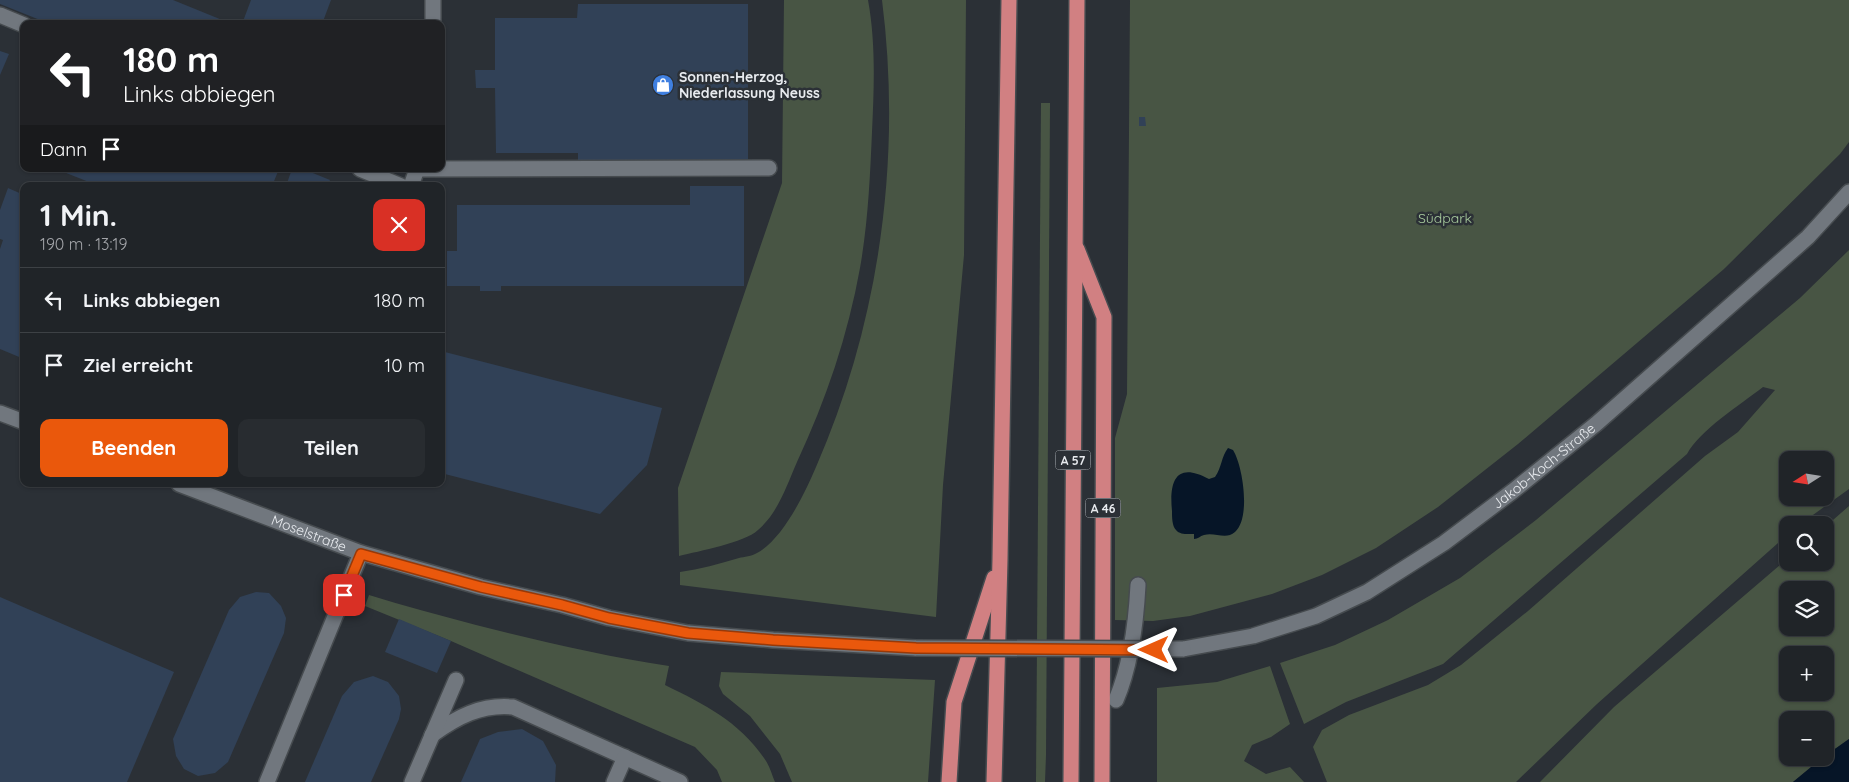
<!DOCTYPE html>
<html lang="de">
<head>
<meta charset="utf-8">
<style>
  body { margin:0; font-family:Quicksand,sans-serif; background:#282c30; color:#f1f3f6; height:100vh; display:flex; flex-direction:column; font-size:19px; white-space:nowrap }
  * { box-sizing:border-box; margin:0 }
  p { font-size:16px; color:#a2a4a8 }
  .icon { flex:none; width:28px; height:28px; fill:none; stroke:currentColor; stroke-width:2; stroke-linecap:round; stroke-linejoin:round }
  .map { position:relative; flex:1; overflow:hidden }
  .side { position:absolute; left:20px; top:182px; width:425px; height:305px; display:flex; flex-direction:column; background:#202428; border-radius:10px; box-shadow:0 1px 4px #0004,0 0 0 1px #3d4145 }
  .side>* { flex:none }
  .hud { position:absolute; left:20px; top:20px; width:425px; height:152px; border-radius:10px; box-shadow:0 1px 4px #0004,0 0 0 1px #3d4145; background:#202124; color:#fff; overflow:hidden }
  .needle { width:32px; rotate:258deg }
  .buttons { position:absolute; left:1779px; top:451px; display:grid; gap:10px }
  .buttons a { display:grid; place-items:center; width:55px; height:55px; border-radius:10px; background:#202428; box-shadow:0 1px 4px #0004,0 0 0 1px #3d4145; font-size:25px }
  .pin { position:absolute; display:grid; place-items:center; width:42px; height:42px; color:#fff; margin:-21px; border-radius:10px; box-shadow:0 2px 8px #0006 }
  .me { position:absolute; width:55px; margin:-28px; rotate:270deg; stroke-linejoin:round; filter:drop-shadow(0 0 4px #0008) }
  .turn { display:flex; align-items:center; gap:18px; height:105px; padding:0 20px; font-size:22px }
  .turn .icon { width:65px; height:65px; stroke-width:2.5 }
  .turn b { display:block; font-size:35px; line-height:42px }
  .then { display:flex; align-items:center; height:48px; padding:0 20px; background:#0003; gap:10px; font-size:19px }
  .round { display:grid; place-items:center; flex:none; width:52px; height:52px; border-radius:10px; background:#282c30 }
  .overview { display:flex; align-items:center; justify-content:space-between; height:85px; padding:0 20px }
  h1 { font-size:30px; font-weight:700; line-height:38px }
  .cta { display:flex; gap:10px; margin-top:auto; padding:10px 20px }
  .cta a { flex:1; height:58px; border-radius:10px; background:#ea580c; color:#fff; font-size:20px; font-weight:700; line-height:58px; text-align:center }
  .cta a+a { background:#282c30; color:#f1f3f6 }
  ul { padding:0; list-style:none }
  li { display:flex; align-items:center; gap:15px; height:65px; padding:0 20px; border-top:1px solid #3d4145 }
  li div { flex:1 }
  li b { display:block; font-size:19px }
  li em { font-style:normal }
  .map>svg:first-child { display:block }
  .green { fill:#485544; fill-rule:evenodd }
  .water { fill:#061527 }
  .building { fill:#314157 }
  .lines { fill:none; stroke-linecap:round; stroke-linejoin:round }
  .lane-casing { stroke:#464b4f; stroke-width:18 }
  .street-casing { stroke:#464b4f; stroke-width:18 }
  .highway-casing { stroke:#464b4f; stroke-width:18 }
  .lane { stroke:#71777e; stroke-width:15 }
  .street { stroke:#71777e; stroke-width:15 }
  .highway { stroke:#d18082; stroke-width:15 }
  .street-bridge-casing { stroke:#464b4f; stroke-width:18; stroke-linecap:butt }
  .street-bridge { stroke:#71777e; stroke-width:15 }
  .route-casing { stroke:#983908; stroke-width:12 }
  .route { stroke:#ea580c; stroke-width:9 }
  .labels { text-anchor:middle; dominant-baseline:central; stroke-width:5; stroke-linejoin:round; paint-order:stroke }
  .shield { fill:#2b3036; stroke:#afb3b8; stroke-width:1 }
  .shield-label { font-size:12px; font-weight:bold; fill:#e8ebef }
  .poi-label { font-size:14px; font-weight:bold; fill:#e8ebef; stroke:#2b3036; text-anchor:start }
  .park-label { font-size:14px; fill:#a9cc9e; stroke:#2b3036 }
  .street-label { font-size:14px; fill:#e8ebef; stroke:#2b3036 }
</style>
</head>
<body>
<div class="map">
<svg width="1849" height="782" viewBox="0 0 1849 782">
  <rect width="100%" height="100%" fill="#2b3036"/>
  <g class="green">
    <path d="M784,0h84c8,44 6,88 4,132 -2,46 -4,91 -12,136 -12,67 -34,132 -63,194 -10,23 -19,51 -39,68 -14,13 -59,21 -79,26l-1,-68 104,-305z"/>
    <path d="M882,0h84l-2,255 -21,230 -7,132 -256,-32v-13c20,-3 39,-8 59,-14 5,-1 13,-2 18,-5 26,-14 48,-60 59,-86 64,-146 86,-310 66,-467z"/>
    <polygon points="1130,0 1849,0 1849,142 1840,154 1724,269 1518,444 1438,507 1376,548 1322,575 1272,594 1190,616 1153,621 1115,620 1115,438 1127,394"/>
    <polygon points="1041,103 1050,103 1046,755 1045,782 1036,782"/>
    <path d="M1849,250v239l-50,36h-11l-1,10 -190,169 -81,78h-189l-14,-35 9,-17 27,-15 79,-30 33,-20 67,-54 177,-155 33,-24 37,-42 -12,-3c-23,18 -63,43 -76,67l-244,210 -97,38 -42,22 -24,-61 55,-18 53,-25 72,-42 76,-58 264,-222zM1788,460h37v38h-37z"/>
    <path d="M1849,506v233l-24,17v-36h-37v38h34l-29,24h-253l74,-75 173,-148 1,3h37v-35zM1788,590h37v38h-37zM1788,655h37v37h-37z"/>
    <path d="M369,595c35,11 71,20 107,30 64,16 128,31 193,41l-4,19c41,20 75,37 101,76 4,6 6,14 9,21h-53l-5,-12 -22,-23 -244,-106 -86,-35z"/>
    <polygon points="1270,666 1290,724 1271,737 1252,745 1244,761 1266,774 1290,767 1304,782 1157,782 1157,688 1217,682"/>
    <polygon points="721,672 935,680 928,782 792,782 780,754 750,716 723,694 719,686"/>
  </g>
  <g class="water">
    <path d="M1228,448l5,2c10,16 18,68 2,82 -9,8 -20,0 -31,3 -4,1 -6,4 -10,4v-5c-6,0 -14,1 -18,-4 -4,-4 -4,-13 -4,-19 -3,-30 4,-50 37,-32l6,-2c7,-10 6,-20 13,-29z"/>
    <polygon points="1849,739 1849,782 1793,782 1822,758 1825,758 1825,756"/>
  </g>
  <g class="building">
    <polygon points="0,0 173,0 232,24 50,24 0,4"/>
    <polygon points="251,0 331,0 322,24 242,24"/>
    <polygon points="578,4 748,4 748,167 578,168 578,153 496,153 495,88 476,88 475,70 495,70 495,18 577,18"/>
    <polygon points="0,51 9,54 0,75"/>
    <polygon points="1139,117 1145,117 1146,126 1139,126"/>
    <polygon points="56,169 279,169 272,186 87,186 89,182"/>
    <polygon points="292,169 303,169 330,180 327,186 286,186"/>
    <polygon points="690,186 744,186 744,286 501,286 501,291 480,291 480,286 447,286 447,251 457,251 457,205 690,205"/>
    <polygon points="8,188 24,195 24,359 0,349 0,249 3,240 0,239 0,210"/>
    <polygon points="441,351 662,408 647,465 600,514 441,473"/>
    <polygon points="256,592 269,593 281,606 286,618 284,633 228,762 215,773 198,776 184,769 176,756 173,739 229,610 240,597"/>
    <polygon points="0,597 174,672 127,782 0,782"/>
    <polygon points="399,619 451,641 437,673 385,652"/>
    <polygon points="373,676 388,682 399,696 401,709 399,719 371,782 305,782 342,696 354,682"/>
    <polygon points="522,729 543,741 556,765 555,782 461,782 480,739 498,732"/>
  </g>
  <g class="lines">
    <g class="lane-casing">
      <g id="lane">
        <polyline points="0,15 24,25"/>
        <polyline points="360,169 401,186"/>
        <polyline points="417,169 769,168"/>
        <path d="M1116,700c15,-35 20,-76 22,-115"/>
        <path d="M432,735c25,-18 49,-31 81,-28l167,75"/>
        <polyline points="267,782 361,553"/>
        <polyline points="412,782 456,680"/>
        <polyline points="614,782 625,757"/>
      </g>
    </g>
    <g class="street-casing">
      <g id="street">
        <polyline points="433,0 433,24"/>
        <polyline points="411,186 417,169"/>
        <polyline points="0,413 24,422"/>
        <path id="s1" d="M179,484l182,69 120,34 81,18 47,13 79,15 85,7 143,8"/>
        <path id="s2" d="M1183,649l70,-13 63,-20 51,-24 77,-49 69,-52 83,-67 212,-187 41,-45"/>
      </g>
    </g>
    <g class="highway-casing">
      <g id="highway">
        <polyline points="1077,249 1104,317 1102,782"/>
        <polyline points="949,782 954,702 994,578"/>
        <polyline points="994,782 1000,560 1009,0"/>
        <polyline points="1071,782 1077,0"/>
      </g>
    </g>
    <use href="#lane" class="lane"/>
    <use href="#street" class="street"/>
    <use href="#highway" class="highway"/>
    <g class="street-bridge-casing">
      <polyline id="street-bridge" points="916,648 1183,649"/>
    </g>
    <use href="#street-bridge" class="street-bridge"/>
  </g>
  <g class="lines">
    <g class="route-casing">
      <polyline id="route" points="344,595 361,554 481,587 562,605 609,618 688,633 773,640 916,648 1154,650"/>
    </g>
    <use href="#route" class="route"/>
  </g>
  <defs>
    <g id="shop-disc" transform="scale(1.125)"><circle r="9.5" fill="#3f7fe0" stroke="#2b3036"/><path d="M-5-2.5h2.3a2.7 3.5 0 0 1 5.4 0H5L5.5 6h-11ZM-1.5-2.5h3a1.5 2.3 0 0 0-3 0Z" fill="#fff"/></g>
  </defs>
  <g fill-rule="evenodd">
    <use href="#shop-disc" x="663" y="85"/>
  </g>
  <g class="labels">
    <g class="shield">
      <rect x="1055.5" y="450.5" width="35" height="19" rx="4"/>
      <rect x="1085.5" y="498.5" width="35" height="19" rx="4"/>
    </g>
    <g class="shield-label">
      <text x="1073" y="460">A 57</text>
      <text x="1103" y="508">A 46</text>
    </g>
    <g class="poi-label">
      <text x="679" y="77">Sonnen-Herzog,<tspan x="679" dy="16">Niederlassung Neuss</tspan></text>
    </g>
    <g class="park-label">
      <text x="1445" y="218">Südpark</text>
    </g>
    <g class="street-label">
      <text stroke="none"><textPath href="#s2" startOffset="411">Jakob-Koch-Straße</textPath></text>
      <text stroke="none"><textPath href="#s1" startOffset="139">Moselstraße</textPath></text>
    </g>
  </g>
</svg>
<div class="buttons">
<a><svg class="needle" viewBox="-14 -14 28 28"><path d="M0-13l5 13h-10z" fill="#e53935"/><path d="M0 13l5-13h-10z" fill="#a2a4a8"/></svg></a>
<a><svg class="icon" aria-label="search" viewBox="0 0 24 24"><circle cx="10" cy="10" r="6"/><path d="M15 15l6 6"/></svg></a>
<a><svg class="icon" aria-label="layers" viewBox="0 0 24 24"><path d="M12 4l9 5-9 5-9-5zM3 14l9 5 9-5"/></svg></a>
<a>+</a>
<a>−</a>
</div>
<div class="pin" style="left:344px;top:595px;background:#d93025"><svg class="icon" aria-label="arrive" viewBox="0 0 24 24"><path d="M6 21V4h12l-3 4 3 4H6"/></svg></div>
<svg class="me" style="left:1154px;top:650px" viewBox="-20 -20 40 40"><path d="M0-17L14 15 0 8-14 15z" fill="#ea580c" stroke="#fff" stroke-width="4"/></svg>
<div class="hud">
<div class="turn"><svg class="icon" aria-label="left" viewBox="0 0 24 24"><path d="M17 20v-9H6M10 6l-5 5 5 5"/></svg><div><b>180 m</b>Links abbiegen</div></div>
<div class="then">Dann<svg class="icon" aria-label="arrive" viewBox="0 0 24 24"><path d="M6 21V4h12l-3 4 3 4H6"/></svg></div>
</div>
<section class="side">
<div class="overview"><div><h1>1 Min.</h1><p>190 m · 13:19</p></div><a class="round" style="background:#d93025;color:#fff"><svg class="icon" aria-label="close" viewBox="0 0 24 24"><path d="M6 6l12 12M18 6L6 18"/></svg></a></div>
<ul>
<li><svg class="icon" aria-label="left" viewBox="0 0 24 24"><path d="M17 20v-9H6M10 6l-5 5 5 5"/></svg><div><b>Links abbiegen</b></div><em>180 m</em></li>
<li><svg class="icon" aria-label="arrive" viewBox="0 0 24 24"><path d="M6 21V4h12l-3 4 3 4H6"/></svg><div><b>Ziel erreicht</b></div><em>10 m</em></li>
</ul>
<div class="cta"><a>Beenden</a><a>Teilen</a></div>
</section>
</div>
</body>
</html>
